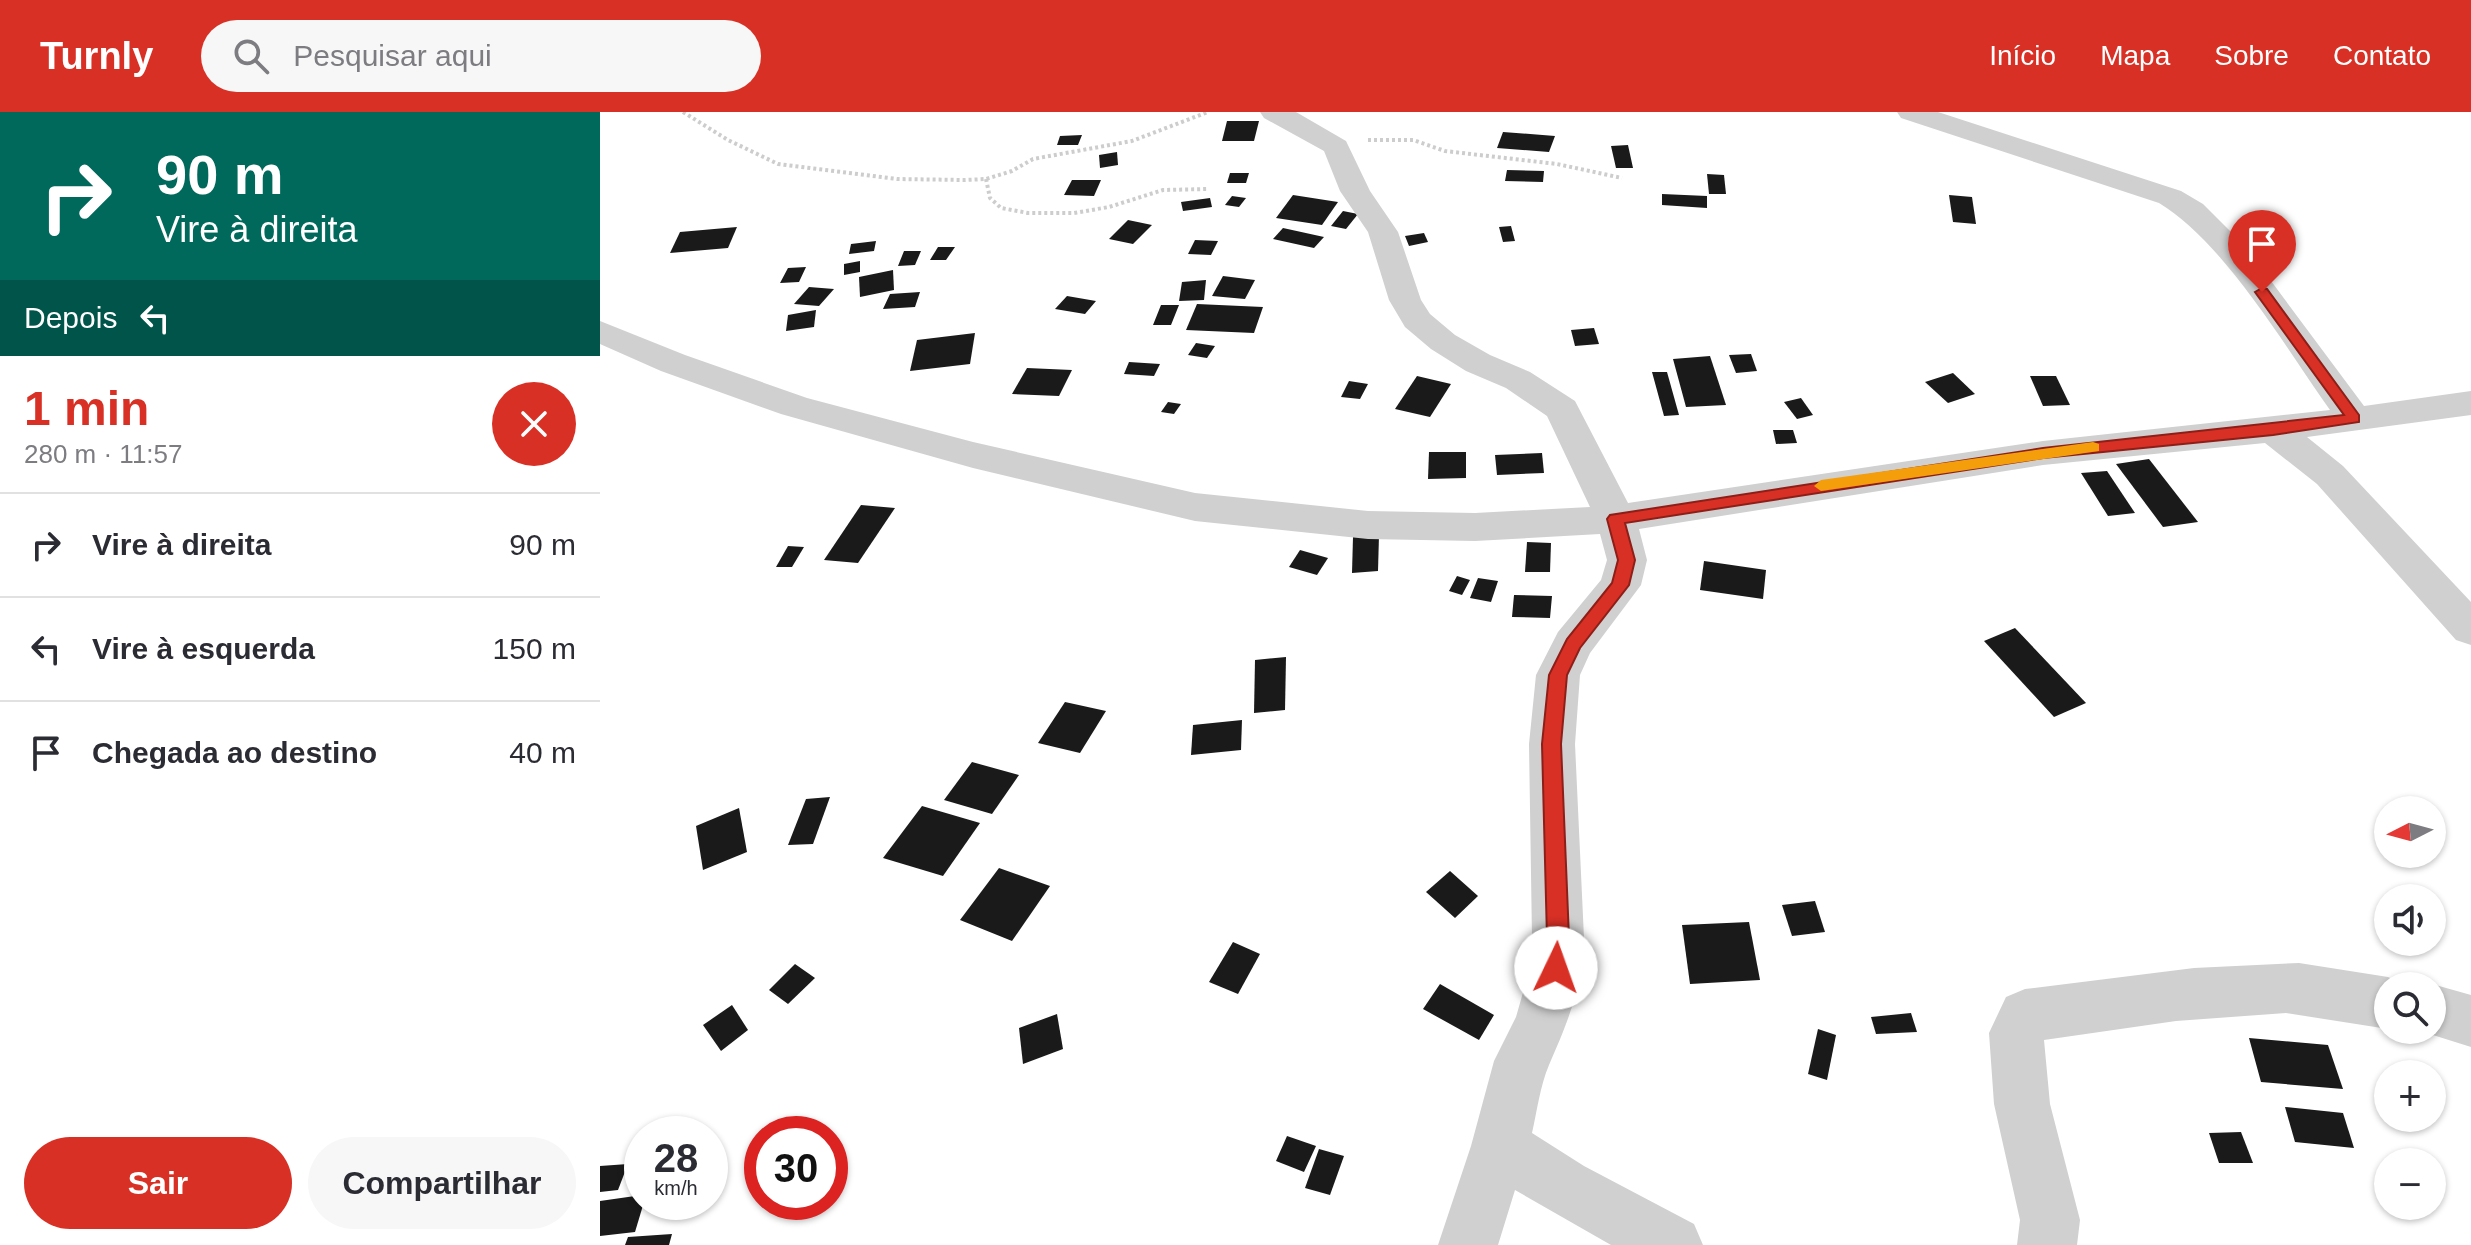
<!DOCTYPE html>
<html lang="pt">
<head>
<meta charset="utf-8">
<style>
  body { margin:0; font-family:Helvetica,sans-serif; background:#f7f7f7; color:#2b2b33; height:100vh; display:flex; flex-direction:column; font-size:30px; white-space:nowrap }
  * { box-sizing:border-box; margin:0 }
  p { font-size:26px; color:#7c7c81 }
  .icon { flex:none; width:44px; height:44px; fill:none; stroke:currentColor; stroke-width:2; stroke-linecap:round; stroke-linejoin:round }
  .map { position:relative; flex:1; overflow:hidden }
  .panel { display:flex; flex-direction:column; background:#fff; width:600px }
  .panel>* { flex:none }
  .top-card { background:#00695c; color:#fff; overflow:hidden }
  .needle { width:52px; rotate:264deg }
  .buttons { position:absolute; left:1774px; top:684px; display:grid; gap:16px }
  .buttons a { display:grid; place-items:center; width:72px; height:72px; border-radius:50%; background:#fff; box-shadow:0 2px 6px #0004; font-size:40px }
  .speed { position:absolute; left:24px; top:1004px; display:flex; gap:16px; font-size:40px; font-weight:700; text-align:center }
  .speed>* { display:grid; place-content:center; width:104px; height:104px; border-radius:50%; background:#fff; box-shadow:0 2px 6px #0004; line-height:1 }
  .speed small { font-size:20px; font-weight:400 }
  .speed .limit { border:12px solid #d22; background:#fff; color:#111 }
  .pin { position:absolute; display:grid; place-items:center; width:68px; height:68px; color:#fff; margin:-82px -34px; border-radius:50% 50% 50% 0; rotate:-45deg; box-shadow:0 0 8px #0007 }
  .pin .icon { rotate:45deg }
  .me { position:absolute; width:88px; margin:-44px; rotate:3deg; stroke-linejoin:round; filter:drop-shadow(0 0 6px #0008) }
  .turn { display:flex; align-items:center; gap:28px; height:168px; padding:0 24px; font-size:36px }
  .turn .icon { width:104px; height:104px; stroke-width:2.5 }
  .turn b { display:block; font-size:56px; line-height:68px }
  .then { display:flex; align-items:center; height:76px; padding:0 24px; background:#0003; gap:16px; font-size:30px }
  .round { display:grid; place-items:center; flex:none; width:84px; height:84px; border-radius:42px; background:#f7f7f7 }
  .head { display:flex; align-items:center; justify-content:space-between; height:136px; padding:0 24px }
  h1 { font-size:48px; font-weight:700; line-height:60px; color:#d93025 }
  .cta { display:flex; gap:16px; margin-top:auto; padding:16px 24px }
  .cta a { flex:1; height:92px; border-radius:48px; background:#d93025; color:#fff; font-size:32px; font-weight:700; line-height:92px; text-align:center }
  .cta a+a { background:#f7f7f7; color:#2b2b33 }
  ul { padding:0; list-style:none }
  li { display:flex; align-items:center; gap:24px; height:104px; padding:0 24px; border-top:2px solid #e1e1e2 }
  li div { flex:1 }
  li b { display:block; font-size:30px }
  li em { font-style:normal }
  header { display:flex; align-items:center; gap:48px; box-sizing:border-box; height:112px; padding:0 40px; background:#d93025; color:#fff }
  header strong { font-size:38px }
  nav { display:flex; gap:44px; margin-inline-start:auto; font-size:28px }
  .search { width:560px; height:72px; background:#f7f7f7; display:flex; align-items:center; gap:20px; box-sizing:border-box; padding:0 28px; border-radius:44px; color:#7c7c81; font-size:30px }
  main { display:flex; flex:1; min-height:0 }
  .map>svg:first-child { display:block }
  .building { fill:#1a1a1a }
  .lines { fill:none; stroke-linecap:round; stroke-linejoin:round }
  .path { stroke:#cdcdcd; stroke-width:4; stroke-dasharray:3 3; stroke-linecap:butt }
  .minor { fill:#d0d0d0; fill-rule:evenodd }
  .route { fill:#d93025; stroke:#8d1f18; stroke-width:2 }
  .slow { fill:#f59e0b }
</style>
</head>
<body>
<header>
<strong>Turnly</strong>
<div class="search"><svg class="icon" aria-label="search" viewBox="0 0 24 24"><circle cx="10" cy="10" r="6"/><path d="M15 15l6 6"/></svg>Pesquisar aqui</div>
<nav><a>Início</a><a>Mapa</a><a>Sobre</a><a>Contato</a></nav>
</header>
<main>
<section class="panel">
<div class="top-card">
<div class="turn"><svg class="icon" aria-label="right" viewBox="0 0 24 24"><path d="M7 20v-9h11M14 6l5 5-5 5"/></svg><div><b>90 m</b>Vire à direita</div></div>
<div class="then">Depois<svg class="icon" aria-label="left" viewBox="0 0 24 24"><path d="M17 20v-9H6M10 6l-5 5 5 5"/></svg></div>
</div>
<div class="head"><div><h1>1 min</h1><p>280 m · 11:57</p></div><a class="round" style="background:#d93025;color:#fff"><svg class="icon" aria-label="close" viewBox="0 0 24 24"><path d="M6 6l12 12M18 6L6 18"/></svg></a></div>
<ul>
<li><svg class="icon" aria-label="right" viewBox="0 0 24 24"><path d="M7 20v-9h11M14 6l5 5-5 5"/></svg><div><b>Vire à direita</b></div><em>90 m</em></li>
<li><svg class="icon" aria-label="left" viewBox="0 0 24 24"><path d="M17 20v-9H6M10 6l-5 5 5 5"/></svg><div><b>Vire à esquerda</b></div><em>150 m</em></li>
<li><svg class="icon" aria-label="arrive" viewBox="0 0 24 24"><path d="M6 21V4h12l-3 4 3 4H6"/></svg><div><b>Chegada ao destino</b></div><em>40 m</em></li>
</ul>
<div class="cta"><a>Sair</a><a>Compartilhar</a></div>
</section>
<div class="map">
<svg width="1871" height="1133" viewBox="0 0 1871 1133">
  <rect width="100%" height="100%" fill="#fff"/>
  <g class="building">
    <polygon points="627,9 659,9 654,29 622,29"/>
    <polygon points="903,20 955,24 949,40 897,36"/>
    <polygon points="482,23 478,33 457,33 460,24"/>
    <polygon points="1028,33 1033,56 1016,56 1011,34"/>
    <polygon points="517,40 518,53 500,56 499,43"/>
    <polygon points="907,58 944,59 943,70 905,69"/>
    <polygon points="630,61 649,61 646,71 627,71"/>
    <polygon points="1107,62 1124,63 1126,82 1109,82"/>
    <polygon points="472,68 501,68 494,84 464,83"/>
    <polygon points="1062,82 1107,84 1107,96 1062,93"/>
    <polygon points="693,83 738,90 722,113 676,106"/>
    <polygon points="1349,83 1372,85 1376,112 1353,110"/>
    <polygon points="632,84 646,86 639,95 625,93"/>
    <polygon points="610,86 612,95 583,99 581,90"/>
    <polygon points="743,99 758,102 746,117 731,114"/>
    <polygon points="528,108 552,113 533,132 509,127"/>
    <polygon points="911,114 915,129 903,130 899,115"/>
    <polygon points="137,115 128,136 70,141 80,120"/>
    <polygon points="683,116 724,125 714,136 673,127"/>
    <polygon points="824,121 828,130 809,134 805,124"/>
    <polygon points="595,128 618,129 611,143 588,142"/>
    <polygon points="276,129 274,139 249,142 251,132"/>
    <polygon points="338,135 355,135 346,148 330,148"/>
    <polygon points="304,139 321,139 315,153 298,154"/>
    <polygon points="260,149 260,160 244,163 244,152"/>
    <polygon points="206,155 199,170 180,171 188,156"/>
    <polygon points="293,158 294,178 260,185 259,165"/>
    <polygon points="623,164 655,168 645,187 612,184"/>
    <polygon points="606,168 604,188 579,189 582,170"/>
    <polygon points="209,175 234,177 219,194 194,192"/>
    <polygon points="320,180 315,195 283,197 290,182"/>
    <polygon points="467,184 496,189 485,202 455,197"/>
    <polygon points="597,192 663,195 654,221 586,218"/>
    <polygon points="561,193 579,193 571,213 553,213"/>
    <polygon points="216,198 214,215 186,219 188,203"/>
    <polygon points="994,216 999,232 975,234 971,218"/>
    <polygon points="375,221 370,252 310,259 317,228"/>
    <polygon points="596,231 615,234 607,246 588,243"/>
    <polygon points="1151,242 1157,259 1136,261 1129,243"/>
    <polygon points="1110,244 1126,293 1086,295 1073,247"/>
    <polygon points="529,250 560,252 554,264 524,262"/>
    <polygon points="427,256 472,258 459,284 412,282"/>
    <polygon points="1052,260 1067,260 1079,303 1064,304"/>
    <polygon points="1353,261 1375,282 1348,291 1325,270"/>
    <polygon points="817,264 851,272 830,305 795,297"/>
    <polygon points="1430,264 1456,264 1470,293 1443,294"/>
    <polygon points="749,269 768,272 760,287 741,285"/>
    <polygon points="1201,286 1213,303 1197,307 1184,290"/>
    <polygon points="568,290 581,292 574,302 561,300"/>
    <polygon points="1173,318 1193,318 1197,331 1176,332"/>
    <polygon points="829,340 866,340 866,366 828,367"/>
    <polygon points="942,341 944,361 897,363 895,343"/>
    <polygon points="1549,347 1598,410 1563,415 1516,352"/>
    <polygon points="1507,359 1535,401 1508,404 1481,361"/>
    <polygon points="261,393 295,396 258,451 224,448"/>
    <polygon points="779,423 778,459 752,461 753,425"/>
    <polygon points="927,430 951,431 950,460 925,460"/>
    <polygon points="188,434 204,435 192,455 176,455"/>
    <polygon points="700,438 728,446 717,463 689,455"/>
    <polygon points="1104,449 1166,458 1163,487 1100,478"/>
    <polygon points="857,464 870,468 862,483 849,479"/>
    <polygon points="878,466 898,469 891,490 870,486"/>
    <polygon points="914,483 952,484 950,506 912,505"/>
    <polygon points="1415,516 1486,591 1454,605 1384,529"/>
    <polygon points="686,545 685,598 654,601 655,548"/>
    <polygon points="465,590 506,599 480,641 438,631"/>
    <polygon points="642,608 641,638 591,643 593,613"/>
    <polygon points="372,650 419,663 392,702 344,688"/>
    <polygon points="230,685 213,732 188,733 206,687"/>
    <polygon points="322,694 380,711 343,764 283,746"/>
    <polygon points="139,696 147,740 103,758 96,714"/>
    <polygon points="399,756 450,774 412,829 360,808"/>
    <polygon points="850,759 878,784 855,806 826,780"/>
    <polygon points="1215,789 1225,820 1192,824 1182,793"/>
    <polygon points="1149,810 1160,868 1090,872 1082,813"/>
    <polygon points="633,830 660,842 638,882 609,870"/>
    <polygon points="195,852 215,866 188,892 169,878"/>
    <polygon points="840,872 894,903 879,928 823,897"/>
    <polygon points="132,893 148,918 121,939 103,913"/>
    <polygon points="1311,901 1317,920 1276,922 1271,905"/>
    <polygon points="457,902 463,937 423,952 419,916"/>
    <polygon points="1218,917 1236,923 1227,968 1208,962"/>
    <polygon points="1649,926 1728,933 1743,977 1661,970"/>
    <polygon points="1685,995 1743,1001 1754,1036 1695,1030"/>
    <polygon points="1641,1020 1653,1051 1619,1051 1609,1021"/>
    <polygon points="687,1024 716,1034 704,1060 676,1049"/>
    <polygon points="719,1037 744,1044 730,1083 705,1076"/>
    <polygon points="28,1052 18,1078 0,1080 0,1054"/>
    <polygon points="42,1083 44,1090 35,1120 0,1124 0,1089"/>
    <polygon points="72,1122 69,1133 25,1133 28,1125"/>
  </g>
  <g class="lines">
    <g class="path">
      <polyline points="83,0 128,28 178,52 297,67 365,68 386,67 412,59 433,47 532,29 608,0"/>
      <polyline points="768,28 813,28 845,39 957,52 1022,66"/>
      <polyline points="386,67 390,86 401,96 428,101 474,101 509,95 563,78 608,77"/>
    </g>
    <g class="minor">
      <path d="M660,0h36l50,29 24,50 28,41 23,68 9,14 25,21 35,20 40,17 45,29 53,102 415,-62 287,-31c-45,-63 -105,-167 -171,-207l-258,-85 -4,-6h41l243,79 22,13 42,42 119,160 107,-15v24l-164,22 36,29 128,136v43l-15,-5 -139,-156 -52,-41 -222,22 -404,64 8,31 -6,25 -51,68 -10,22 -5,69 9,194c-3,52 -15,81 -35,127 -9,21 -12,46 -17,68l52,33 110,58 9,21h-92l-96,-55 -17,55h-60l33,-99 23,-85 22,-44 14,-49 2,-30 -3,-194 7,-69 22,-43 43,-52 6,-20 -7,-26 -125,7 -107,-2 -173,-18 -222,-53 -192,-54 -120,-43 -61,-27v-23l85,34 122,43 166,44 222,51 173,18 107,2 115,-6 -43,-91 -41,-28 -40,-17 -35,-22 -26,-22 -16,-27 -21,-68 -28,-41 -16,-40 -60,-33z"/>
      <polygon points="1699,851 1788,865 1807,874 1788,874 1788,917 1686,901 1576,909 1444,928 1450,992 1480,1108 1477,1133 1417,1133 1420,1108 1394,992 1389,921 1406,885 1425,877 1594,856"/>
      <polygon points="1832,872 1871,883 1871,935 1817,918 1832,918 1832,874 1827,874"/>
    </g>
  </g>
  <polygon class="route" points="1662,176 1667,177 1759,303 1759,310 1673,323 1443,346 1025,411 1035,448 1029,473 980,536 967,563 961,632 969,826 963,863 956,866 948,863 945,856 947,826 942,632 949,563 967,527 1012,471 1018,448 1007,407 1010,403 1443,336 1744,303 1655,180"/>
  <polygon class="slow" points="1493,330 1499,332 1499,339 1221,379 1214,374 1221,368"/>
</svg>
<div class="buttons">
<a><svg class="needle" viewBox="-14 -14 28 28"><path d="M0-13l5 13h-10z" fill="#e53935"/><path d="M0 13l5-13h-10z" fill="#7c7c81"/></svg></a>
<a><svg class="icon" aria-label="sound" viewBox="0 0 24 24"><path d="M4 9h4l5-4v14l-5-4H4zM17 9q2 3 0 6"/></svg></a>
<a><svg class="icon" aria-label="search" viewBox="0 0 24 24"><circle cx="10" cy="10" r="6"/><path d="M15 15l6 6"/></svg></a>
<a>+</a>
<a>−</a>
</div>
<div class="speed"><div>28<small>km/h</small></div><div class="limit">30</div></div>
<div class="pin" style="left:1662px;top:180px;background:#d93025"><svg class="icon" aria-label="arrive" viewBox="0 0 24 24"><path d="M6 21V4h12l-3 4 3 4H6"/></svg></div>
<svg class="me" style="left:956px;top:856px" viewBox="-20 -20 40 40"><circle r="19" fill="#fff"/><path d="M0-13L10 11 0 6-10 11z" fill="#d93025"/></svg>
</div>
</main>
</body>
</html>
